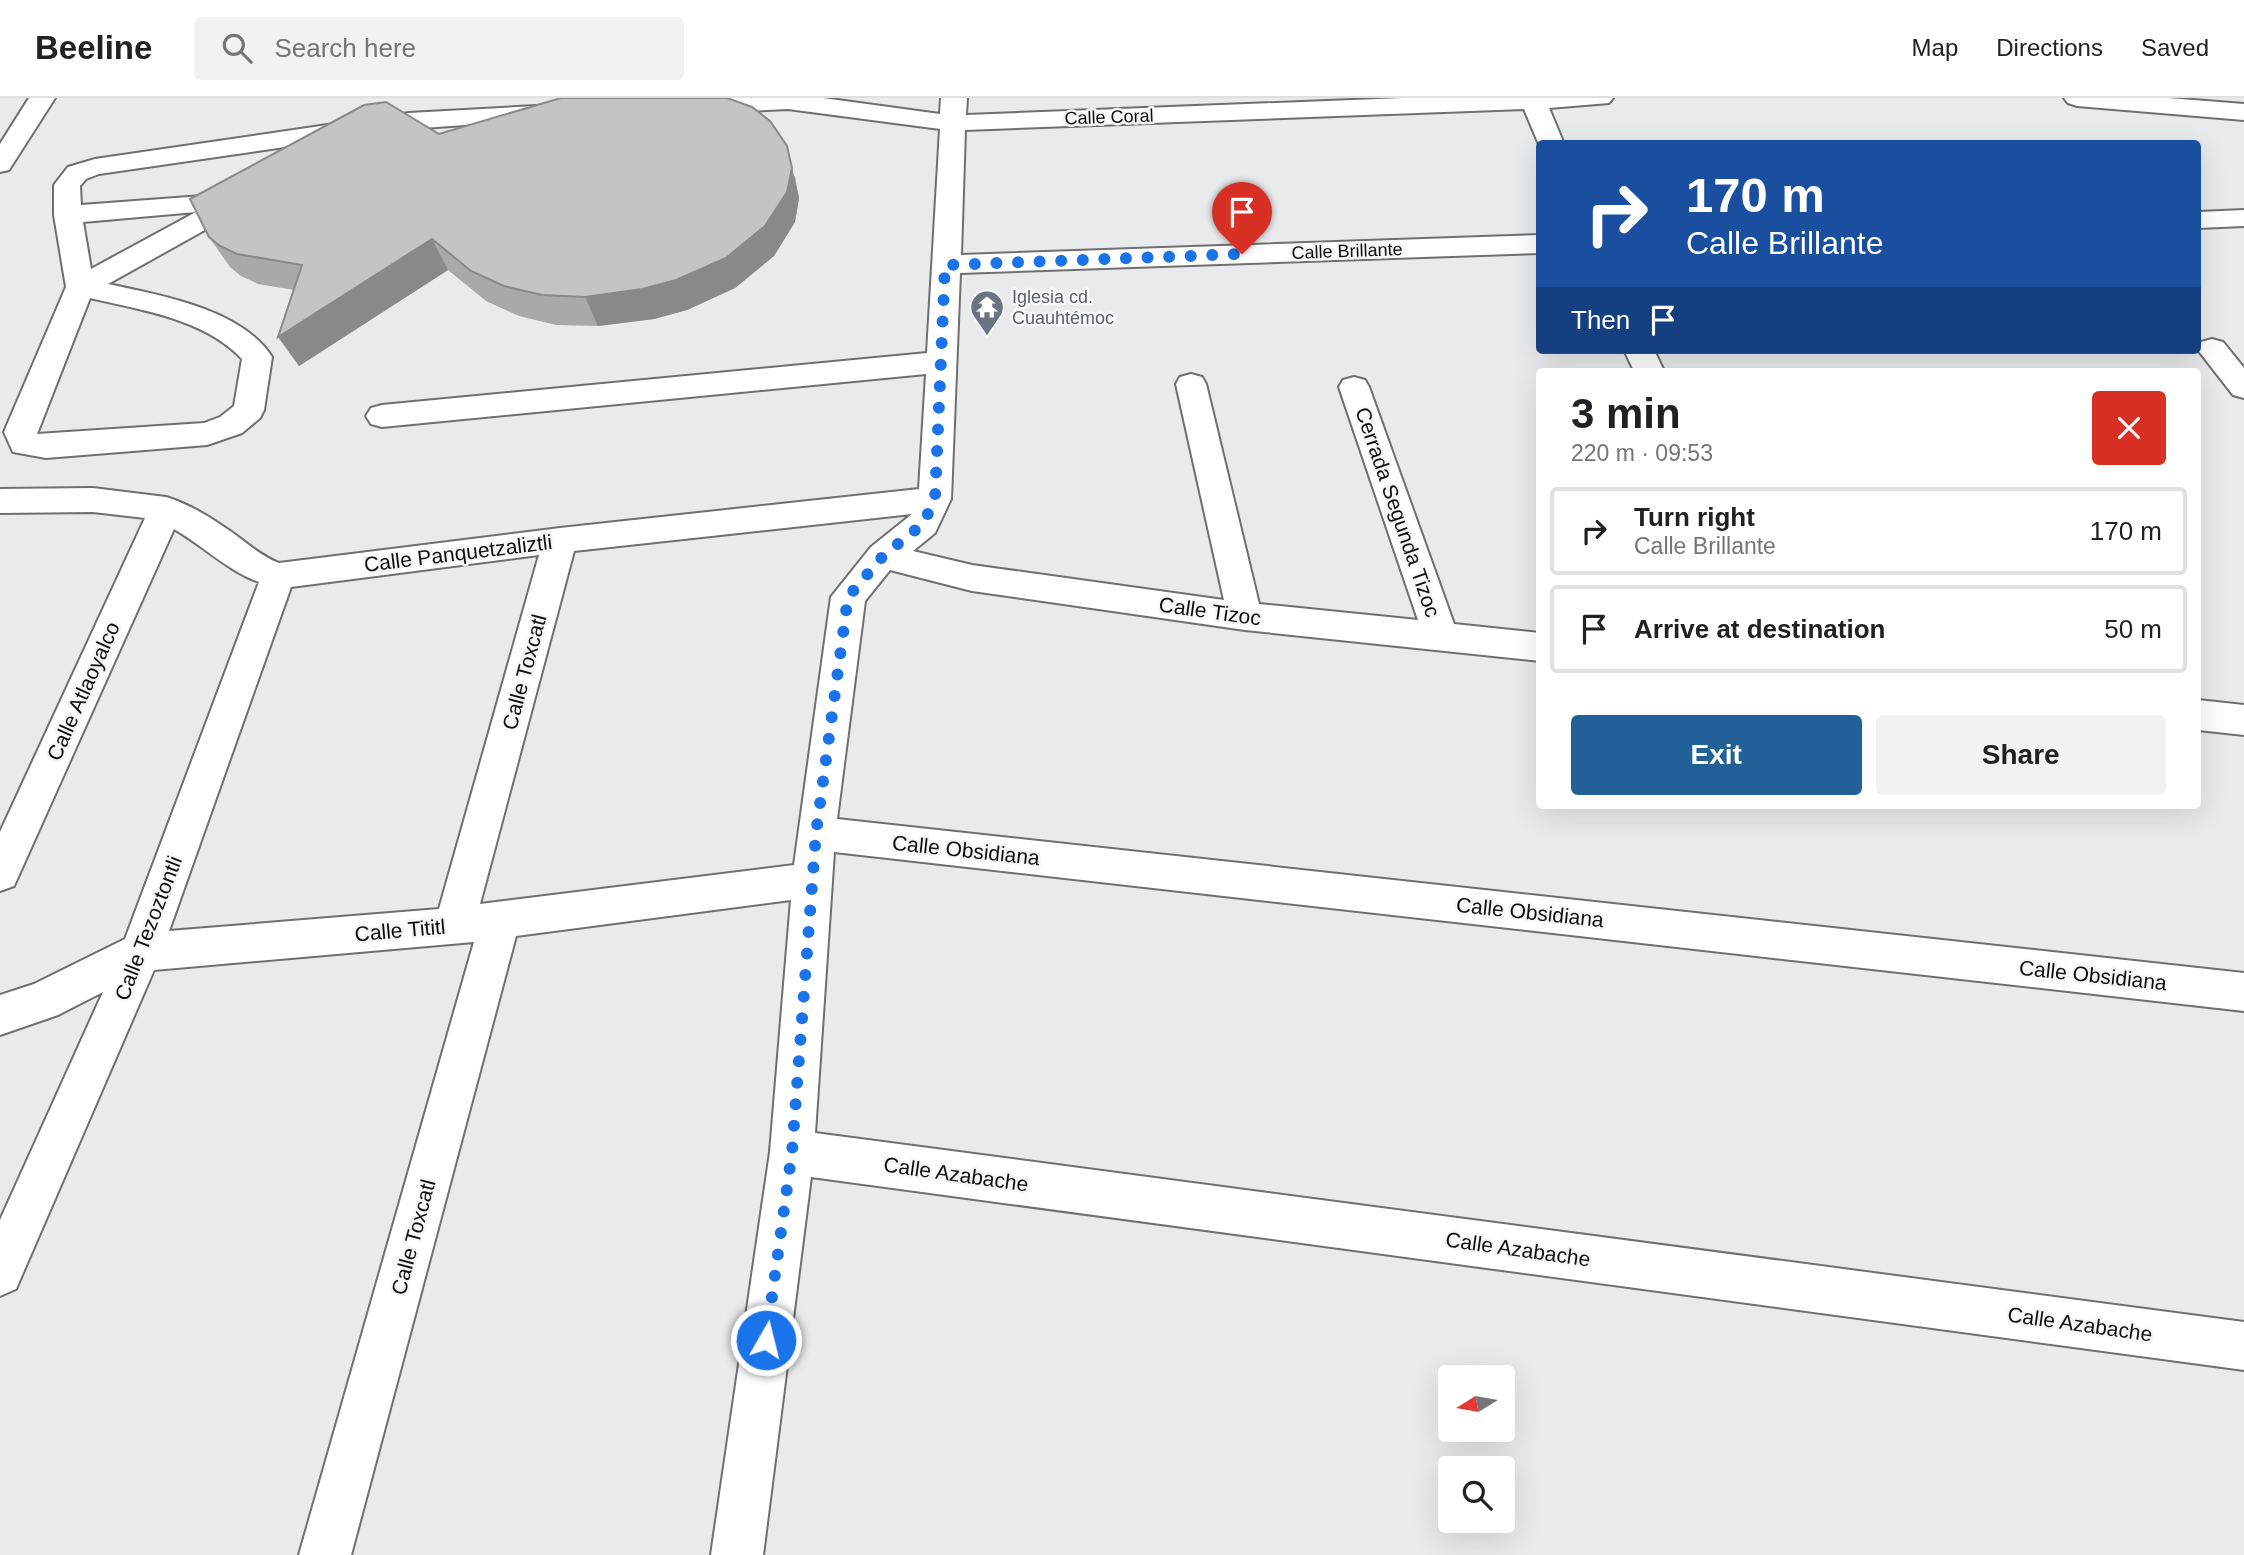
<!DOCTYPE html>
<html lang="en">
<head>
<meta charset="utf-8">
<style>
  body { margin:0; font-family:Arial,sans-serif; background:#f2f2f2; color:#202124; height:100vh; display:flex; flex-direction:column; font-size:26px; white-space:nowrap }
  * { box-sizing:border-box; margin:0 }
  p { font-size:23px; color:#757577 }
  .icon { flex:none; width:38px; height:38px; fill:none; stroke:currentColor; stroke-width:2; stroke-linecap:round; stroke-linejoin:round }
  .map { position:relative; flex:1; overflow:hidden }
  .details { position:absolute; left:1536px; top:270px; width:665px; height:441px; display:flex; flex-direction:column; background:#fff; border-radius:7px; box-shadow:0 7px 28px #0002 }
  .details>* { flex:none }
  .guide { position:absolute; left:1536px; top:42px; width:665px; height:214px; border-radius:7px; box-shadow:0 7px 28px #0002; background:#1a4fa0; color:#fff; overflow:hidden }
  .needle { width:46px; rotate:259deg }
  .controls { position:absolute; left:1438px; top:1267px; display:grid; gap:14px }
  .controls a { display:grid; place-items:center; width:77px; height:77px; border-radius:7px; background:#fff; box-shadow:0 7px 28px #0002; font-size:35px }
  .pin { position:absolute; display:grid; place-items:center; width:60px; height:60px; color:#fff; margin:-72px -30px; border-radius:50% 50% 50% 0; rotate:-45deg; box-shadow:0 0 7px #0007 }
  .pin .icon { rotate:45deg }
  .me { position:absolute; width:77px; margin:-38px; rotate:8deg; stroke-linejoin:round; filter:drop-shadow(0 0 5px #0008) }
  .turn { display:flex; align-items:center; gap:24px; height:147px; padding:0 35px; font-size:32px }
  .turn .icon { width:91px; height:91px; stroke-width:2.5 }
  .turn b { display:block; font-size:49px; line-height:60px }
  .then { display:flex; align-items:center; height:66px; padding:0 35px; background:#0003; gap:14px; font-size:26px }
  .round { display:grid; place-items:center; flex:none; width:74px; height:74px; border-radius:7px; background:#f2f2f2 }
  .headline { display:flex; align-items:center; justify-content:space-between; height:119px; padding:0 35px }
  h1 { font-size:42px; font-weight:800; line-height:52px }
  .cta { display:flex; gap:14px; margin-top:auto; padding:14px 35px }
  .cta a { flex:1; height:80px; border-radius:7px; background:#226197; color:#fff; font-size:28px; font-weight:800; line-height:80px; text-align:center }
  .cta a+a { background:#f2f2f2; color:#202124 }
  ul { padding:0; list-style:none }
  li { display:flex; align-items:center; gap:21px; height:88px; margin:0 14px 10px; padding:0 21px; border:4px solid #e0e0e0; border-radius:7px }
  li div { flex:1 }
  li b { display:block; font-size:26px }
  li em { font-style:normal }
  header { display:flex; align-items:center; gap:42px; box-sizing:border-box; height:98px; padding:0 35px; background:#fff; border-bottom:2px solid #e0e0e0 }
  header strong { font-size:33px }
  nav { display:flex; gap:38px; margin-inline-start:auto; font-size:24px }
  .search { width:490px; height:63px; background:#f2f2f2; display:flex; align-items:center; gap:18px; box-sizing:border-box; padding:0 24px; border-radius:7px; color:#757577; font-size:26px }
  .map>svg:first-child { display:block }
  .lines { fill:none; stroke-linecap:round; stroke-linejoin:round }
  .minor-casing { stroke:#6e6f71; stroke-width:4 }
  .minor { fill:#fff; fill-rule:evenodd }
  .wall { fill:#a9a9a9 }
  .shaded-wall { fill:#8a898a }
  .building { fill:#c5c4c5; stroke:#8a898a; stroke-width:2 }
  .route { stroke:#1a73e8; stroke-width:12; stroke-dasharray:0 21.6 }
  .labels { text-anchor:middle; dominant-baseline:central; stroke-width:5; stroke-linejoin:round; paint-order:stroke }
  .far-street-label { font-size:18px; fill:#0d0e0e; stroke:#f6f7f9 }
  .far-worship-label { font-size:18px; fill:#5b616d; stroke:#f6f7f9; text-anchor:start }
  .street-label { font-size:21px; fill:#0d0e0e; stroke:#f6f7f9 }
</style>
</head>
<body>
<header>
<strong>Beeline</strong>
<div class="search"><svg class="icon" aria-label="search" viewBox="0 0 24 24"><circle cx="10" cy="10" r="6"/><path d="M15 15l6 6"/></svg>Search here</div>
<nav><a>Map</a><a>Directions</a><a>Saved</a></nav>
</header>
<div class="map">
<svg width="2244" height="1457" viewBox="0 0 2244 1457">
  <rect width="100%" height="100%" fill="#e9eaec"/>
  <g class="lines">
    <g class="minor-casing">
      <g id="minor">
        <polygon points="29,0 55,0 9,72 0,74 0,46"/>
        <path d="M691,0h132l117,16 1,-16h26l-1,17 437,-17h210l-4,5 -60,5 15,36h-24v3l-16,-38 -559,21 -4,125 579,-20v18l-580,20 -9,226 -16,34 -22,18 59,14 252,35 -48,-216 4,-7 11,-3 11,3 4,7 53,220 159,16 -79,-233 4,-7 11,-3 11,3 4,7 85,237 86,9v28l-295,-31 -273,-39 -82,-21 -25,31 -28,218 1407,154v38l-1410,-159 -19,281 1429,189v48l-1433,-193 -48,378h-52l59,-403 21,-252 -275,36 -165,619h-52l175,-613 -320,28 -138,319 -16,7v-76l103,-228 -45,23 -58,20v-40l34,-11 91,-45 134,-357c-31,-11 -57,-37 -85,-53l-160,357 -14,5v-59l145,-314 -52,-6 -93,1v-24l93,-1 73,9c20,6 41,18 58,30 19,12 34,28 55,36l281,-35 359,-39 7,-115 -544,53 -11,-3 -5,-8 5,-8 11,-3 545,-52 13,-224 -152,-20 -97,5 -9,-3 -4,-5 4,-5zM912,416l-41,33 -40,50 -37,268 -314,39 94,-353zM539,457l-100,354 -270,22 122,-344z"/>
        <polygon points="2064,0 2168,0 2244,6 2244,22 2077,8 2068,5"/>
        <path d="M554,7l9,3 4,5 -4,5 -154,11 -310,45 -13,5 -6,7 1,19 148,-11 16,-6 10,2 4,6 -4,6 -147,82c51,11 134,25 164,73l-8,53 -4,8 -18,15 -35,12 -161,13 -33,-6 -9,-20 62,-145 -12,-72v-30l14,-18 27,-8 314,-46zM196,114l-105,57 -8,-47zM90,200c51,12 115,21 152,61l-8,47 -14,11 -16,6 -167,11z"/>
        <polygon points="2244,112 2244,128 2198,130 2198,114"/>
        <polygon points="2212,241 2223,244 2244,270 2244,300 2233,297 2198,252 2201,244"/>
        <polygon points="1624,252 1654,252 1664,273 1634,273"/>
        <polygon points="2198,602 2244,607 2244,637 2198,632"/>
      </g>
    </g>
    <use href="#minor" class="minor"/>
  </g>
  <polygon class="wall" points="439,36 795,78 799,100 795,124 774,158 735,190 687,212 654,221 598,228 556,227 519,218 486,203 448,172 299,268 294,192 258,186 241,178 230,169 209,139"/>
  <g class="shaded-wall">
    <polygon points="787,48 799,100 795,124 774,158 735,190 687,212 654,221 598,228 585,199"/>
    <polygon points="432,141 448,172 299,268 278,239"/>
  </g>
  <polygon class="building" points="561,0 727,0 752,9 770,23 787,48 792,70 787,94 765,128 726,160 676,182 642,191 585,199 542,197 504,188 471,173 432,141 278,239 302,167 237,156 220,148 209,139 190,101 364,7 386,4 439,36"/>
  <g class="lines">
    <polyline class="route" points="766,1242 792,1054 816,735 848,499 883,458 923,426 935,401 945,167 1242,156"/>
  </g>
  <defs>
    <g id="temple-pin" transform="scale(1.75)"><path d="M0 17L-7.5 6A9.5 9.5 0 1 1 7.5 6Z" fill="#6b7280" stroke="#f6f7f9"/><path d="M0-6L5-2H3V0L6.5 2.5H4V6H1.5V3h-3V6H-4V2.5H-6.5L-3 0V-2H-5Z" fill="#fff"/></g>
  </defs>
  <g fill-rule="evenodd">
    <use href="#temple-pin" x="987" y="209"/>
  </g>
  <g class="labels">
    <g class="far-street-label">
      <text transform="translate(1109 19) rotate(-2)">Calle Coral</text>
      <text transform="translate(1347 153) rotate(-2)">Calle Brillante</text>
    </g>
    <g class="far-worship-label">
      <text x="1012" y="199">Iglesia cd.<tspan x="1012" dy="21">Cuauhtémoc</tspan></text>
    </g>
    <g class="street-label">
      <text transform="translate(1398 414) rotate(71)">Cerrada Segunda Tizoc</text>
      <text transform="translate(458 455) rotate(-7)">Calle Panquetzaliztli</text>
      <text transform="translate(1210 513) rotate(8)">Calle Tizoc</text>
      <text transform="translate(524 574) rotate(-75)">Calle Toxcatl</text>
      <text transform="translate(83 593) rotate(-66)">Calle Atlaoyalco</text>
      <text transform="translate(966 752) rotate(6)">Calle Obsidiana</text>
      <text transform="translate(1530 814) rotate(6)">Calle Obsidiana</text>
      <text transform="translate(148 830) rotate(-69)">Calle Tezoztontli</text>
      <text transform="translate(400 832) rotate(-5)">Calle Tititl</text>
      <text transform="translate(2093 877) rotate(6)">Calle Obsidiana</text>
      <text transform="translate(956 1076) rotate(8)">Calle Azabache</text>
      <text transform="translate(413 1139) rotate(-75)">Calle Toxcatl</text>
      <text transform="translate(1518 1151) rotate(8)">Calle Azabache</text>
      <text transform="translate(2080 1226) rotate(8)">Calle Azabache</text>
    </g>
  </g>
</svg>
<div class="controls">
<a><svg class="needle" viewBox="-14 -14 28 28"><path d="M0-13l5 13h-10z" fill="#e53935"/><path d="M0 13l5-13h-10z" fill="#757577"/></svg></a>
<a><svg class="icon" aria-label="search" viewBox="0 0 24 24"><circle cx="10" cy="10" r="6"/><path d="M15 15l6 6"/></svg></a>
</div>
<div class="pin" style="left:1242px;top:156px;background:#d93025"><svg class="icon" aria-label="arrive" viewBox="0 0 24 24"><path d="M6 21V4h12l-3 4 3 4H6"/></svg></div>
<svg class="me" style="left:766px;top:1242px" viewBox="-20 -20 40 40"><circle r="17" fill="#1a73e8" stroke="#fff" stroke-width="3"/><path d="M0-11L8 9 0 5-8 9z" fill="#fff"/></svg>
<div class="guide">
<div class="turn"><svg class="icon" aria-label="right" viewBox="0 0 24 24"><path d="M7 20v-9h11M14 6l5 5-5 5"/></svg><div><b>170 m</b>Calle Brillante</div></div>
<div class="then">Then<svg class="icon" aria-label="arrive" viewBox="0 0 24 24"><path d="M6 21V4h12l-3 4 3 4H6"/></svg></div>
</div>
<section class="details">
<div class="headline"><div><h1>3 min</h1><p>220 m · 09:53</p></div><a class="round" style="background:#d93025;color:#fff"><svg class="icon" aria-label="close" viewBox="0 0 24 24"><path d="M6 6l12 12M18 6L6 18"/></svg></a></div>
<ul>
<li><svg class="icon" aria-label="right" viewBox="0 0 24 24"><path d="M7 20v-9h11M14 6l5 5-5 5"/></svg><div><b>Turn right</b><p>Calle Brillante</p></div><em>170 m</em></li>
<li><svg class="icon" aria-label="arrive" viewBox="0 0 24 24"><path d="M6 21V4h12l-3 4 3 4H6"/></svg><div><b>Arrive at destination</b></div><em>50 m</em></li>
</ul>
<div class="cta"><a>Exit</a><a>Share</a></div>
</section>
</div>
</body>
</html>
